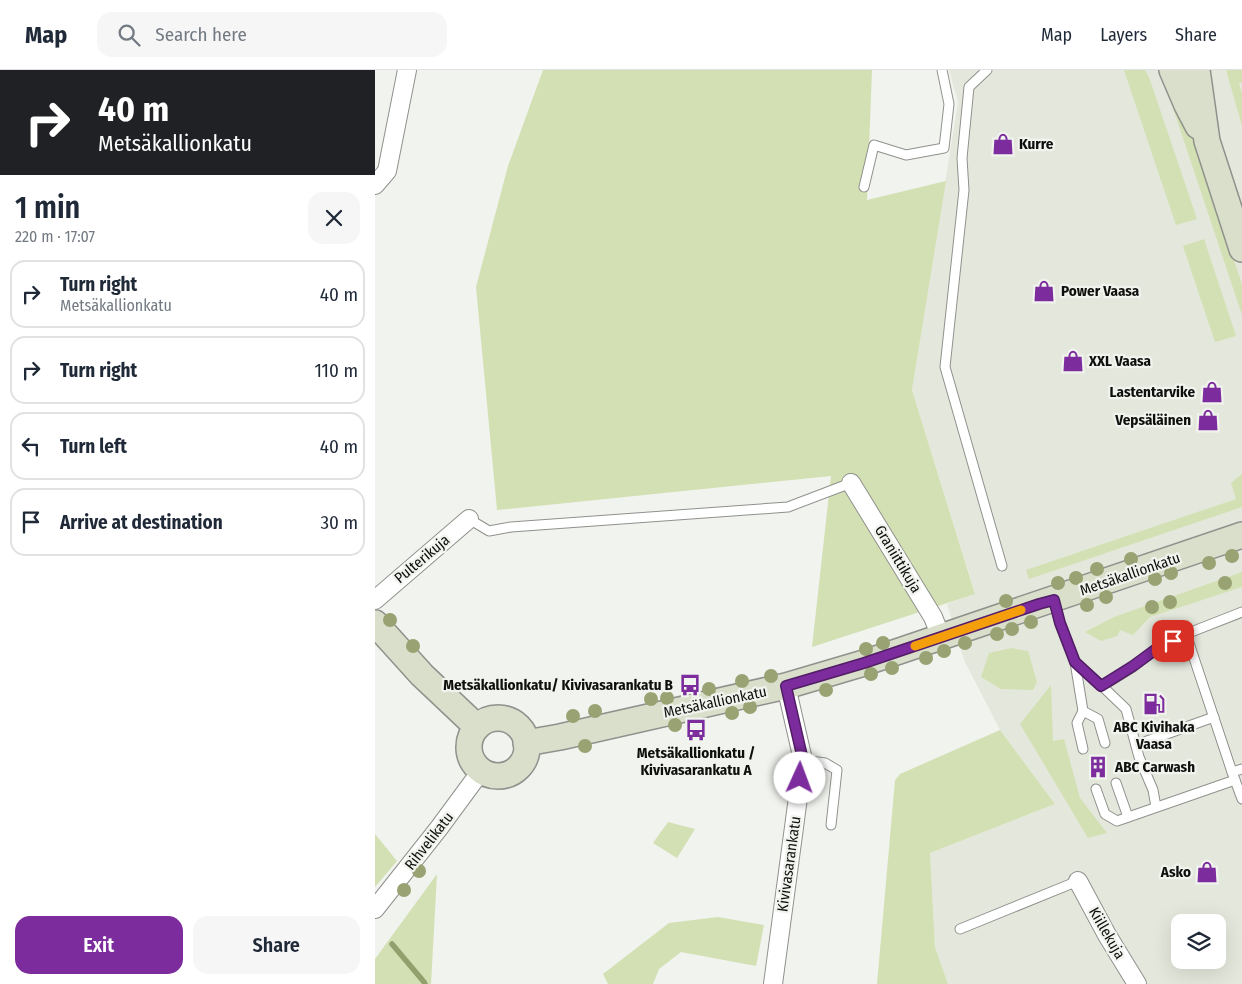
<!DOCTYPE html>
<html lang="en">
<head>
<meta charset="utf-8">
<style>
  body { margin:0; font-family:"Fira Sans Condensed",sans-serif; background:#f6f6f7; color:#1f2937; height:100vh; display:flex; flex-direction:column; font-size:19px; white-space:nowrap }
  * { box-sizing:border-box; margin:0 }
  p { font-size:16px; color:#747a83 }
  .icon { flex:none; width:28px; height:28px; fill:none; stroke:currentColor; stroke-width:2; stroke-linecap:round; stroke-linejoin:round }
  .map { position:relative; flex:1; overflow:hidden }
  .side { display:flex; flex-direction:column; background:#fff; width:375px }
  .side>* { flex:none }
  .banner { background:#202124; color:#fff; overflow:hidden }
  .buttons { position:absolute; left:796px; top:844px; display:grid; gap:10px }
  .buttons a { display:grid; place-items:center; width:55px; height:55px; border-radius:10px; background:#fff; box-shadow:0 5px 20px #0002; font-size:25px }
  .pin { position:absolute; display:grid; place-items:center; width:42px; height:42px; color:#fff; margin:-21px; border-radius:10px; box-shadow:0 2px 8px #0006 }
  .me { position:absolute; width:55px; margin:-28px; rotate:2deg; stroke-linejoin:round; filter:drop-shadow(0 0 4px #0008) }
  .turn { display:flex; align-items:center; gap:18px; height:105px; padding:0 15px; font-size:22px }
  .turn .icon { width:65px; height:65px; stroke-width:2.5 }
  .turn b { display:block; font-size:35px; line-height:42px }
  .round { display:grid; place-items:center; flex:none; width:52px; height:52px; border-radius:15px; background:#f6f6f7 }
  .overview { display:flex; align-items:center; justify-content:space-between; height:85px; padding:0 15px }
  h1 { font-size:30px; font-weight:600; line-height:38px }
  .primary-button { display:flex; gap:10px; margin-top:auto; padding:10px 15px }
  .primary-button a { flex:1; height:58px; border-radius:15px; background:#7c2c9c; color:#fff; font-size:20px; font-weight:600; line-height:58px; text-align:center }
  .primary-button a+a { background:#f6f6f7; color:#1f2937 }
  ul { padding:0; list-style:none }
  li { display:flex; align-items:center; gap:15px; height:68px; margin:0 10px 8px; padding:0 5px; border:2px solid #e0e1e3; border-radius:15px }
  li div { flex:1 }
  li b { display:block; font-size:19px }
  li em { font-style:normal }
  header { display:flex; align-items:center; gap:30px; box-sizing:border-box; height:70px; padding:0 25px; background:#fff; border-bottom:1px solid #e0e1e3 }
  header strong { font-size:24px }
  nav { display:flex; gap:28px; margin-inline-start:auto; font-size:18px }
  .search { width:350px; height:45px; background:#f6f6f7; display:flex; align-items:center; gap:12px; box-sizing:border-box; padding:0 18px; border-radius:15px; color:#747a83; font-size:19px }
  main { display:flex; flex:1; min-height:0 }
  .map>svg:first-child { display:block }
  .built { fill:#e4e8dc; fill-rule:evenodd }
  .green { fill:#d3e0b3 }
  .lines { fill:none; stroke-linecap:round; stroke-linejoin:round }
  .stream { stroke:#92a06d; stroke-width:5.5 }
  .lane-casing { stroke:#90918d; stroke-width:11 }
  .street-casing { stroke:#90918d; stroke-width:20 }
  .secondary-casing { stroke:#90918d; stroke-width:28 }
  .lane { stroke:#fff; stroke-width:9 }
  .street { stroke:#fff; stroke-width:18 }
  .secondary { stroke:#dadfcb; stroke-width:25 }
  .tree { fill:#98a272 }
  .route-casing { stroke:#511d65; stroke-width:12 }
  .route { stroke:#7c2c9c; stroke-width:9 }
  .slow { stroke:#f59e0b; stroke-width:9 }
  .labels { text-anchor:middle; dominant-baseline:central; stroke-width:4.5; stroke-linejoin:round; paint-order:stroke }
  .poi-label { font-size:15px; font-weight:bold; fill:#0f100e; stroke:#f1f3ee; text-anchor:start }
  .street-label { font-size:15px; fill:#0f100e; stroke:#f1f3ee }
</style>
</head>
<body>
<header>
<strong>Map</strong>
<div class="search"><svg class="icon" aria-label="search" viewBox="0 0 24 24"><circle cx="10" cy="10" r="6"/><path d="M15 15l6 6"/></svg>Search here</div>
<nav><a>Map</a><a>Layers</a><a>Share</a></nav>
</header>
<main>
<section class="side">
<div class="banner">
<div class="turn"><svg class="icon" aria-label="right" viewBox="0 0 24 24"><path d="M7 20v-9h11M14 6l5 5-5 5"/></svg><div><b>40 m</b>Metsäkallionkatu</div></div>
</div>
<div class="overview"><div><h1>1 min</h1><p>220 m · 17:07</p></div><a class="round"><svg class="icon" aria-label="close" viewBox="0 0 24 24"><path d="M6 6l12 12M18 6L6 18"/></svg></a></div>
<ul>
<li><svg class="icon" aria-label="right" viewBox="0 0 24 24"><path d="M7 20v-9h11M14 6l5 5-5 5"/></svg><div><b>Turn right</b><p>Metsäkallionkatu</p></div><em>40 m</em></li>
<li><svg class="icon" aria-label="right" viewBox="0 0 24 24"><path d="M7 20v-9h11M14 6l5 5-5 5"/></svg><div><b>Turn right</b></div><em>110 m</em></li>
<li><svg class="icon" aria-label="left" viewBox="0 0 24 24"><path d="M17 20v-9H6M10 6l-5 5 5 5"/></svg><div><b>Turn left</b></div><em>40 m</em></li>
<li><svg class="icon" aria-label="arrive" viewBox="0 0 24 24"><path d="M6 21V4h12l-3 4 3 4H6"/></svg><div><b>Arrive at destination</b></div><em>30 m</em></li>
</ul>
<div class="primary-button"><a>Exit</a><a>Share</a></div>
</section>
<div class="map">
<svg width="867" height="914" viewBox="0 0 867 914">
  <rect width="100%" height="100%" fill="#f1f3ee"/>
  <path class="built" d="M574,0h293v914h-294l-13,-37 -5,-94 125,-49 -55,-74 -36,-70 -17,-56 28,-11 -63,-203 46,-288zM805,852h37v38h-37z"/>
  <g class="green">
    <polygon points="168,0 497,0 492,130 571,111 537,320 600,524 437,577 456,406 122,440 101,217 133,96"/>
    <polygon points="749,0 770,0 774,7 822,149 801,155"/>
    <polygon points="851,0 867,0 867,12 864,14 867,23 867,56"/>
    <polygon points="791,17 806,38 820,72 843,141 867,215 867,245"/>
    <polygon points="829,169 861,266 840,272 808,176"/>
    <polygon points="867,404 867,437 654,509 651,500 861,429 856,413"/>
    <polygon points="867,502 867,517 775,547 758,565 745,560 742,566 726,571 710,562 739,547"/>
    <polygon points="636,578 653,581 662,612 658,620 626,619 606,607 614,583"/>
    <polygon points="676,615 678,671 689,669 705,728 732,763 713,768 645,654"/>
    <polygon points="625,660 680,734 555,783 560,877 573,914 502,914 520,710 525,704"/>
    <polygon points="293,752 320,759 302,788 278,773"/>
    <polygon points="0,764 22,791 0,817"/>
    <polygon points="62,804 56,914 0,914 0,889"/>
    <polygon points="343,847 389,855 381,896 306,882 284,899 278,914 233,914 228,904 294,853"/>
  </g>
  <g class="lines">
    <polyline class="stream" points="17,874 49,912 50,914"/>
    <g class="lane-casing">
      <g id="lane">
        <polyline points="612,0 594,17 587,88 589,120 570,297 627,496"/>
        <polyline points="489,117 499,75 531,85 569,78 574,34 567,0"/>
        <polyline points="94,449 114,461 136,457 413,437 476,413"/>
        <polyline points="679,529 685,553 700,592 727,616 758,597 784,577 811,564 857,702"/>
        <polyline points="811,564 867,542"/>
        <polyline points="700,592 708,641 723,649 730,673"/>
        <polyline points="727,616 751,639 764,687 778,720 781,737"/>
        <polyline points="708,641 702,653 708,679"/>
        <polyline points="761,675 839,647"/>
        <polyline points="428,690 450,693 462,700 456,755"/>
        <polyline points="867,699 857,702 867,729"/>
        <polyline points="741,713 753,747"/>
        <polyline points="721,719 730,744 742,751 860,710"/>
        <polyline points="585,859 703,811"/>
      </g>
    </g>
    <g class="street-casing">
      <g id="street">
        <polyline points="0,115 12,101 32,0"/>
        <polyline points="476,413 558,547 566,567"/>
        <polyline points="0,530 94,449"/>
        <polyline points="703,811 732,865 762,914"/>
        <polyline points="0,839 64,758 106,701"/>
        <polyline points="398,914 428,690 411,616"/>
      </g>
    </g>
    <g class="secondary-casing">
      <g id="secondary">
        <polyline points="797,0 812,35 823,56"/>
        <polyline points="822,0 832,71 867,179"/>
        <polyline points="0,553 47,605 102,657"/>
        <circle cx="123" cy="677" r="29"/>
        <polyline points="151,673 185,667 411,616 489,593 867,465"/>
      </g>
    </g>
    <use href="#lane" class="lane"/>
    <use href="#street" class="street"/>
    <use href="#secondary" class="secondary"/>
  </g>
  <g class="tree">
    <circle cx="857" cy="486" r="7"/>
    <circle cx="756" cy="489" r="7"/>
    <circle cx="834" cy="493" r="7"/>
    <circle cx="722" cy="499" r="7"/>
    <circle cx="796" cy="503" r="7"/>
    <circle cx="701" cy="508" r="7"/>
    <circle cx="780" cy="509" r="7"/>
    <circle cx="683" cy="513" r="7"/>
    <circle cx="850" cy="513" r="7"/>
    <circle cx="731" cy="527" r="7"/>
    <circle cx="631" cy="531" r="7"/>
    <circle cx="795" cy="532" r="7"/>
    <circle cx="712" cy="535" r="7"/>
    <circle cx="777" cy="537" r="7"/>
    <circle cx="15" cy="550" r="7"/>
    <circle cx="656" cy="552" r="7"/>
    <circle cx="637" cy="559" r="7"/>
    <circle cx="622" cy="564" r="7"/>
    <circle cx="508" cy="573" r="7"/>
    <circle cx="590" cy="573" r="7"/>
    <circle cx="38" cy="576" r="7"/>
    <circle cx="491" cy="579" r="7"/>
    <circle cx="569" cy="581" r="7"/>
    <circle cx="551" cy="588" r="7"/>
    <circle cx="517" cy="598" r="7"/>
    <circle cx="496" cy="604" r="7"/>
    <circle cx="396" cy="606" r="7"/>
    <circle cx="367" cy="611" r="7"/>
    <circle cx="334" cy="619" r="7"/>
    <circle cx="451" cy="620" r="7"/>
    <circle cx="292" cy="628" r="7"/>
    <circle cx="276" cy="629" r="7"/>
    <circle cx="375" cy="637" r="7"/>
    <circle cx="220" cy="641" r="7"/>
    <circle cx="357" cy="643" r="7"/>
    <circle cx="198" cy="646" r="7"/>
    <circle cx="300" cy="655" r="7"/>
    <circle cx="210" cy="676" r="7"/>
    <circle cx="44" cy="801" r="7"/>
    <circle cx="29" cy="820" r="7"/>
  </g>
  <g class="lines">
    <g class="route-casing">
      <polyline id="route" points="425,708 428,690 411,616 489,593 664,534 679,530 685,553 700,592 726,616 758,596 784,577 798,571"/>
    </g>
    <use href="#route" class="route"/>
    <polyline class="slow" points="540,576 646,540"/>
  </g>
  <defs>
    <g id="shop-bare" transform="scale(1.725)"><path d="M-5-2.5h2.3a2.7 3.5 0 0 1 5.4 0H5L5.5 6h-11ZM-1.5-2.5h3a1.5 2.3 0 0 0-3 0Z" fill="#7c2c9c" stroke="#f1f3ee" stroke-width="2.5" paint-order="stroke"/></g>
    <g id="bus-bare" transform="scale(1.725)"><path d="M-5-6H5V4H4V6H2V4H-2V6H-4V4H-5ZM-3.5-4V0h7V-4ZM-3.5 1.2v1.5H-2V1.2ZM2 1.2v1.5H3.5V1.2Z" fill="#7c2c9c" stroke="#f1f3ee" stroke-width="2.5" paint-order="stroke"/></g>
    <g id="fuel-bare" transform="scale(1.725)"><path d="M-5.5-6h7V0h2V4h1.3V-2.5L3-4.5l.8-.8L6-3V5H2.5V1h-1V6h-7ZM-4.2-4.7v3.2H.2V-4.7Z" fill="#7c2c9c" stroke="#f1f3ee" stroke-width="2.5" paint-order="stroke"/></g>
    <g id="building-bare" transform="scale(1.725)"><path d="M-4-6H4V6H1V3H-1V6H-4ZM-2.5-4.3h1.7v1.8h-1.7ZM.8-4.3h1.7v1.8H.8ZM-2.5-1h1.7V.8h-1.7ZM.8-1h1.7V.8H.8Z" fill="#7c2c9c" stroke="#f1f3ee" stroke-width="2.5" paint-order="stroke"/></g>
  </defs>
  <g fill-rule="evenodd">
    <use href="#shop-bare" x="628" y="74"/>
    <use href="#shop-bare" x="669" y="221"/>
    <use href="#shop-bare" x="698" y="291"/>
    <use href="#shop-bare" x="837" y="322"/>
    <use href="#shop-bare" x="833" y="350"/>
    <use href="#bus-bare" x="315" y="615"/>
    <use href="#fuel-bare" x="779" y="634"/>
    <use href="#bus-bare" x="321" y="660"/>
    <use href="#building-bare" x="723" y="697"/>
    <use href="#shop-bare" x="832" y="802"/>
  </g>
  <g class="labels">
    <g class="poi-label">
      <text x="644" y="74">Kurre</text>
      <text x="686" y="221">Power Vaasa</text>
      <text x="714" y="291">XXL Vaasa</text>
      <text x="820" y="322" text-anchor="end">Lastentarvike</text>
      <text x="816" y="350" text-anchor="end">Vepsäläinen</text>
      <text x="298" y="615" text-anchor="end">Metsäkallionkatu/ Kivivasarankatu B</text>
      <text x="779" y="657" text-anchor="middle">ABC Kivihaka<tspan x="779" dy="17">Vaasa</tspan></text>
      <text x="321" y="683" text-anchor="middle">Metsäkallionkatu /<tspan x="321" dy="17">Kivivasarankatu A</tspan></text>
      <text x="740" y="697">ABC Carwash</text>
      <text x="816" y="802" text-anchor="end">Asko</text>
    </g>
    <g class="street-label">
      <text transform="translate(47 489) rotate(-40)">Pulterikuja</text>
      <text transform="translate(523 489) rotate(59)">Graniittikuja</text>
      <text transform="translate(755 504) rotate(-19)">Metsäkallionkatu</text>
      <text transform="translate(340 632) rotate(-12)">Metsäkallionkatu</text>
      <text transform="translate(54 771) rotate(-52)">Rihvelikatu</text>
      <text transform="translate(414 794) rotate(-82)">Kivivasarankatu</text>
      <text transform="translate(732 863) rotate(60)">Kiillekuja</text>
    </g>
  </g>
</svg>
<div class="buttons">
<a><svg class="icon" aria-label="layers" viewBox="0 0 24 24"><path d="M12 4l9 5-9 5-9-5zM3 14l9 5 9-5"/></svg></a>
</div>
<div class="pin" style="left:798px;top:571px;background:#d93025"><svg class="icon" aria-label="arrive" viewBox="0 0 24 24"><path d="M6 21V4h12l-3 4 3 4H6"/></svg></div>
<svg class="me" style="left:425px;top:708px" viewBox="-20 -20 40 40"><circle r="19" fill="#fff"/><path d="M0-13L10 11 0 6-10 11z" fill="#7c2c9c"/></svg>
</div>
</main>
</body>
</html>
